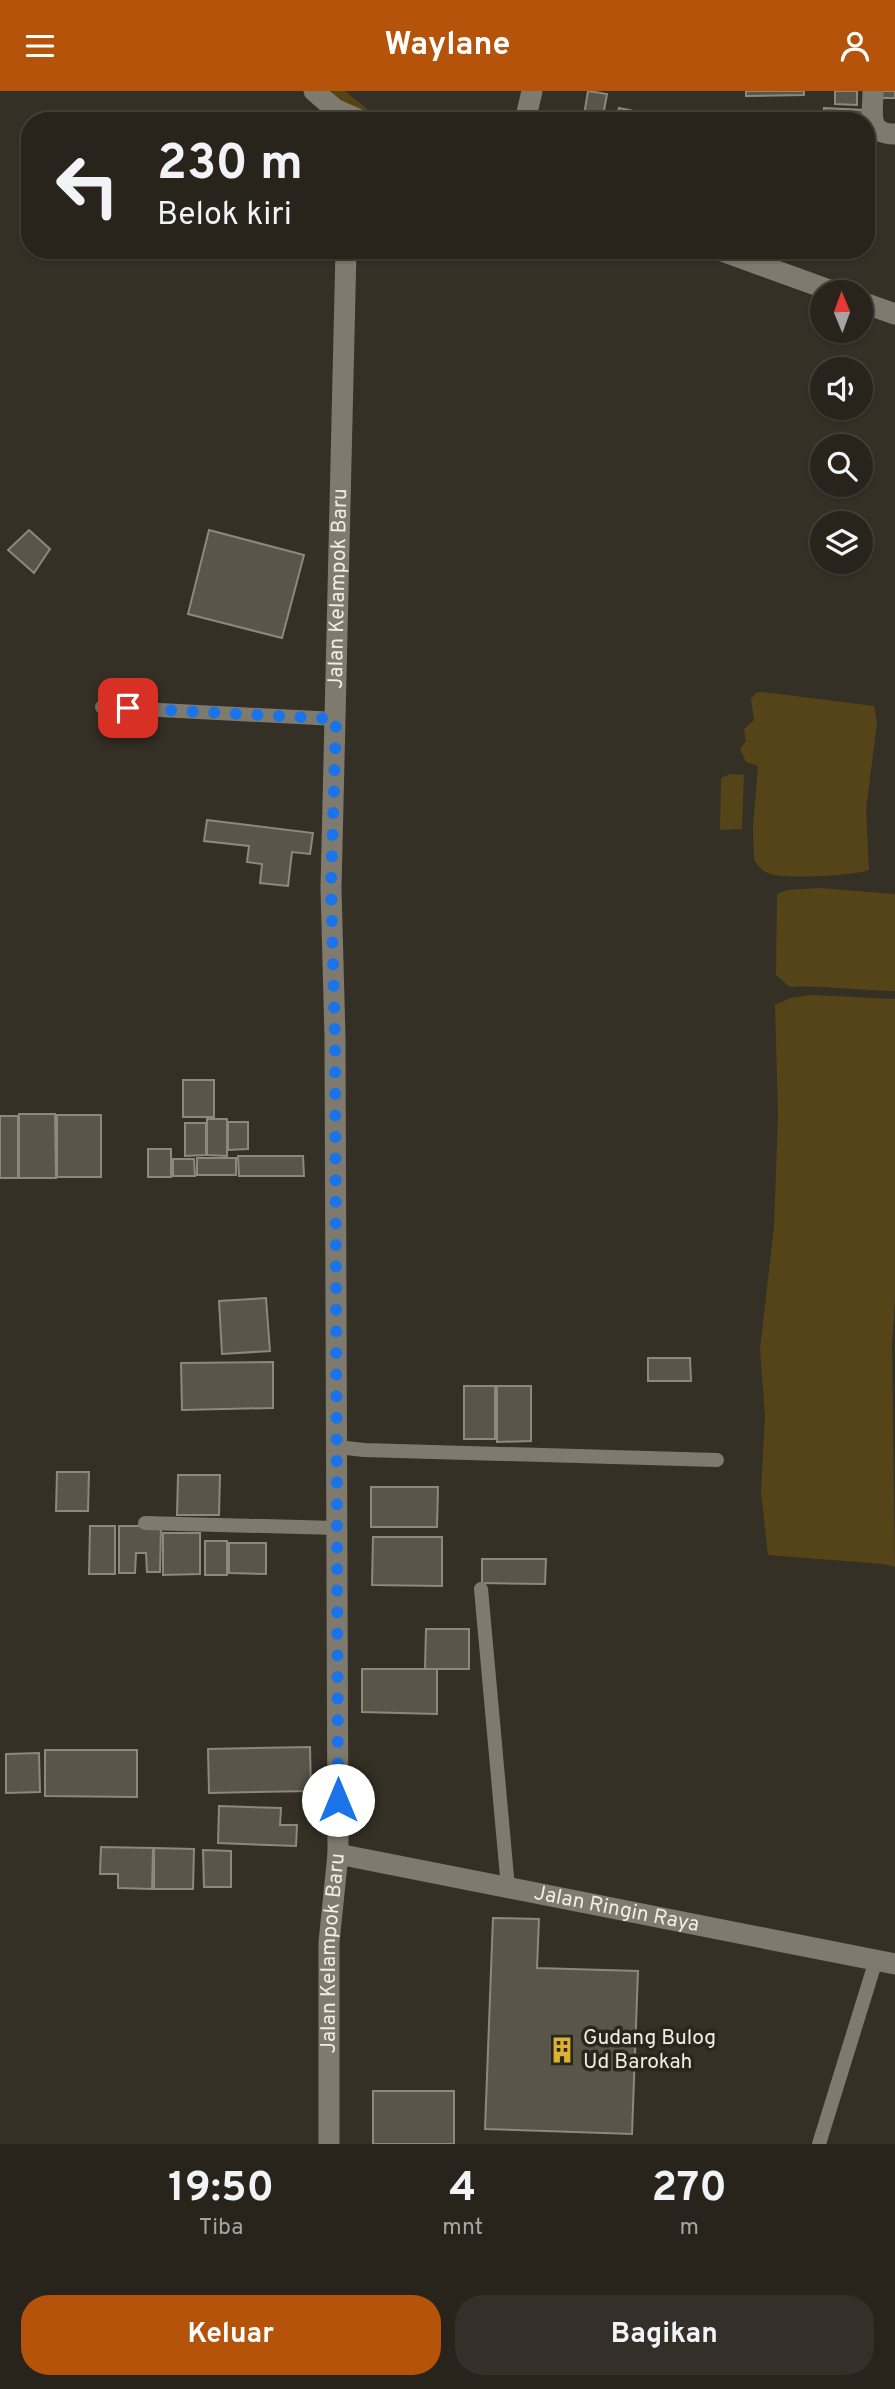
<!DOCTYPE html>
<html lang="id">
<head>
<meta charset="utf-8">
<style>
  body { margin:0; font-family:Overpass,sans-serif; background:#343029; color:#f1f3f6; height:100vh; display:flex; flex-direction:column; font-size:26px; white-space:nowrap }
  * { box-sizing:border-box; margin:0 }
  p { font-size:23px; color:#a5a4a3 }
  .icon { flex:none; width:38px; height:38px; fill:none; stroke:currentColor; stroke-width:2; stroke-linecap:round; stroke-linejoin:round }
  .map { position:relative; height:2053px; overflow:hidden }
  .drawer { display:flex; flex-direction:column; background:#28241c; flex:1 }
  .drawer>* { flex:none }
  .hud { position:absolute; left:21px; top:21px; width:854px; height:147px; border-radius:28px; box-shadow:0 2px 5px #0004,0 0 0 2px #44413b; background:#28241c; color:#f1f3f6; overflow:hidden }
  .needle { width:46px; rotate:359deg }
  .tools { position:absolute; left:810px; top:189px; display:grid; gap:14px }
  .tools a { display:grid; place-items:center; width:63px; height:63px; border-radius:50%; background:#28241c; box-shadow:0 2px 5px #0004,0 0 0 2px #44413b; font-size:35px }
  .pin { position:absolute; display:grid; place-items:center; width:60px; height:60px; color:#fff; margin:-30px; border-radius:14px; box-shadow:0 4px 10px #0006 }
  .me { position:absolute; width:77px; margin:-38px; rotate:0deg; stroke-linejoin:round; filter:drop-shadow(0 0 5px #0008) }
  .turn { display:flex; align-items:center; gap:24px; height:147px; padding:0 21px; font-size:32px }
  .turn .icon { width:91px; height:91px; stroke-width:2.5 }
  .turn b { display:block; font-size:49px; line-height:60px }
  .eta { display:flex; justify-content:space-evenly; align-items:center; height:119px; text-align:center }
  .eta b { font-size:42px; font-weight:700; line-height:49px }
  .button { display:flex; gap:14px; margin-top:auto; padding:14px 21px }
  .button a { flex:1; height:80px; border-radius:28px; background:#b45309; color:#fff; font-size:28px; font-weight:700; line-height:80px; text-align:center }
  .button a+a { background:#343029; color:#f1f3f6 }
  header { display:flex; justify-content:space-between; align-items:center; height:91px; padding:0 21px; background:#b45309; color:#fff; font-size:32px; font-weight:700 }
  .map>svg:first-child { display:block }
  .water { fill:#554418 }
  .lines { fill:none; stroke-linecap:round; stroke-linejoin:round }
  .stream { stroke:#554418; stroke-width:10 }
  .building { fill:#5a5549; stroke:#8d887c; stroke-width:2 }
  .lane { stroke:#7f7a6e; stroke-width:14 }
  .street { stroke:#7f7a6e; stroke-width:21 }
  .route { stroke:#1a73e8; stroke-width:12; stroke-dasharray:0 21.6 }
  .labels { text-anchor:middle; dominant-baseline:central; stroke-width:7; stroke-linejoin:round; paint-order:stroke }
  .street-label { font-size:21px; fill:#f0ede6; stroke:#2a261c }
  .poi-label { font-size:21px; fill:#f0ede6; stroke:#2a261c; text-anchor:start }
</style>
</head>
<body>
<header><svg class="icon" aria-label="menu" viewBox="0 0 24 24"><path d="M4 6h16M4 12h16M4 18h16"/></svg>Waylane<svg class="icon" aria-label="person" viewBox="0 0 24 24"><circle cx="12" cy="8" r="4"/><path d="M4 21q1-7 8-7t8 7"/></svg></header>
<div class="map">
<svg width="895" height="2053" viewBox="0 0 895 2053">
  <rect width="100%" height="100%" fill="#353025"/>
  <g class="water">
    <path d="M763,601l111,14 3,17 -11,86 3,61c-18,6 -81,9 -99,4 -8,-2 -11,-8 -16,-14l-1,-34 5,-60 -12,-4 -6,-13 6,-8 -2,-12 10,-9 -3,-21 5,-6z"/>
    <polygon points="730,683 744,684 742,738 720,739 721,687"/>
    <path d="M819,797l76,6v97c-35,0 -70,-6 -105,-4l-14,-12 1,-81 10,-4z"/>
    <polygon points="811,904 895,908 895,1208 892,1256 895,1476 883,1473 768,1464 761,1401 765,1325 760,1258 774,1136 778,1023 775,914 790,907"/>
  </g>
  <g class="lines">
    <polyline class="stream" points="337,0 363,21"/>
  </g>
  <g class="building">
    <polygon points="588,0 607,3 602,30 583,30"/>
    <polygon points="746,0 804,0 804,4 746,5"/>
    <polygon points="835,0 857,0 857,14 835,13"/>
    <rect x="882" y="0" width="13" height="7"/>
    <polygon points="619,17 653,24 651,30 616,30"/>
    <polygon points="824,17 865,19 865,30 823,30"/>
    <polygon points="29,439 50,458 34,482 8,459"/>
    <polygon points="209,439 304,464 282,547 188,523"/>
    <polygon points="207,729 313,742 310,763 292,761 288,795 260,792 262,773 247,771 249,755 204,750"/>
    <rect x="183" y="989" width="31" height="37"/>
    <polygon points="19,1023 55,1023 56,1087 19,1087"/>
    <rect x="57" y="1024" width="44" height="62"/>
    <rect x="0" y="1025" width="18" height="62"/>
    <polygon points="207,1028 227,1028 227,1065 207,1064"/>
    <polygon points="228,1031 248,1031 248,1058 228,1059"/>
    <polygon points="185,1032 206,1032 206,1064 185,1065"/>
    <rect x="148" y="1058" width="23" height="28"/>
    <polygon points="238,1065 303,1065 304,1085 239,1085"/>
    <rect x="197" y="1067" width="39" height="17"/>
    <polygon points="173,1068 194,1068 195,1085 173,1085"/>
    <polygon points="266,1207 270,1260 222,1263 219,1210"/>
    <polygon points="648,1267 690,1267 691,1290 648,1290"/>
    <polygon points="273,1271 273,1317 182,1319 181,1272"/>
    <rect x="464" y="1295" width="31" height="53"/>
    <polygon points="497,1295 531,1295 531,1350 497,1351"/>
    <polygon points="57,1381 89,1381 88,1420 56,1420"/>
    <polygon points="178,1384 220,1384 219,1424 177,1424"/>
    <polygon points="371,1396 438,1396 437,1436 371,1436"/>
    <polygon points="90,1435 115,1435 115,1483 89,1483"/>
    <polygon points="119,1435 161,1435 160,1481 147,1481 146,1462 136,1462 135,1482 119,1482"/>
    <polygon points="163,1442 200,1442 200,1483 163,1484"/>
    <polygon points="373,1446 442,1446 442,1495 372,1494"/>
    <rect x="205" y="1450" width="22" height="34"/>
    <polygon points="229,1452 266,1452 266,1483 229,1482"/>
    <polygon points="482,1468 546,1468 545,1493 482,1492"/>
    <polygon points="426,1538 469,1538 469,1578 425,1578"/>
    <polygon points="362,1578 437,1578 437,1623 362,1621"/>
    <polygon points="310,1656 311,1700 209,1702 208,1658"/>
    <polygon points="45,1659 137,1659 137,1706 45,1705"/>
    <polygon points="39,1662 40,1701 6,1702 6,1663"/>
    <polygon points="219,1715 281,1717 280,1734 297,1734 296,1755 218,1752"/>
    <polygon points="101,1756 153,1757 152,1798 118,1797 118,1783 100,1783"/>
    <polygon points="154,1757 194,1758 193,1798 154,1798"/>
    <polygon points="203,1759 231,1760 231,1796 204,1796"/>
    <polygon points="493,1827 539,1828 537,1877 638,1880 632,2043 485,2038"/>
    <rect x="373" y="2000" width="81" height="53"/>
  </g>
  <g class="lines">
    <g class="lane">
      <polyline points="102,616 336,628"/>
      <polyline points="337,1356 364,1359 717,1369"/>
      <polyline points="145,1432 337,1437"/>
      <polyline points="481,1498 508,1797"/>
      <polyline points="819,2053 876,1869"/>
    </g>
    <g class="street">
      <polyline points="314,0 335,18 362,30"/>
      <path d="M873,0c0,22 -7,43 22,43"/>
      <polyline points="525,30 532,0"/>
      <polyline points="719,159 835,201"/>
      <polyline points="861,211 895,223"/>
      <path id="s1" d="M338,1763l557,110"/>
      <path id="s2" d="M329,2053v-202l9,-88 -3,-817 -4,-149 15,-638"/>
    </g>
  </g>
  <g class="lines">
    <polyline class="route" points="128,617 336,628 331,797 335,946 338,1709"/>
  </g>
  <defs>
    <g id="building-bare" transform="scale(2.1)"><path d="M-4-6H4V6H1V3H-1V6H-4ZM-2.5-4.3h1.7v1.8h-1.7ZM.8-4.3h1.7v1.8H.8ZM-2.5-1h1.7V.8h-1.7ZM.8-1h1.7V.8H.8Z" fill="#ddb133" stroke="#2a261c" stroke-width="2.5" paint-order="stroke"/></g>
  </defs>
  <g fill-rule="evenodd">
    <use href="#building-bare" x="562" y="1959"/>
  </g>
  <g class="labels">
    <g class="street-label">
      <text stroke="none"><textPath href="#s2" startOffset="1556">Jalan Kelampok Baru</textPath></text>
      <text stroke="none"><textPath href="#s1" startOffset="284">Jalan Ringin Raya</textPath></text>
      <text stroke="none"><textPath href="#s2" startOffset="191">Jalan Kelampok Baru</textPath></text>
    </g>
    <g class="poi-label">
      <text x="583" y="1947">Gudang Bulog<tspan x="583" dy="24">Ud Barokah</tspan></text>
    </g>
  </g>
</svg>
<div class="tools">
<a><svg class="needle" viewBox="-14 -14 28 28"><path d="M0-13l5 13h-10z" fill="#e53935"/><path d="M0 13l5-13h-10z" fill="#a5a4a3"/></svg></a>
<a><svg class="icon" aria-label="sound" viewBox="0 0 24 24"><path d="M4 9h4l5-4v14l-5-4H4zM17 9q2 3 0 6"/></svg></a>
<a><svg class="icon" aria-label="search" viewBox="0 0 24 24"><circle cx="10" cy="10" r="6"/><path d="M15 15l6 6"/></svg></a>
<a><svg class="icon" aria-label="layers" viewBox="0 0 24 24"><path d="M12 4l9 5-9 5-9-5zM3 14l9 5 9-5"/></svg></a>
</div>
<div class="pin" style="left:128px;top:617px;background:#d93025"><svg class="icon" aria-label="arrive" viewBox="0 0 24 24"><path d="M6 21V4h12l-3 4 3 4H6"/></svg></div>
<svg class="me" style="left:338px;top:1709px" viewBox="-20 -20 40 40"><circle r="19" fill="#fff"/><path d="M0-13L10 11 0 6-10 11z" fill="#1a73e8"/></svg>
<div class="hud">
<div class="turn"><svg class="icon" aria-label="left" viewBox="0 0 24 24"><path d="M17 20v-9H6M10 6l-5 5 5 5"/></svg><div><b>230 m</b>Belok kiri</div></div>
</div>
</div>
<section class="drawer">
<div class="eta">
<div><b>19:50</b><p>Tiba</p></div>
<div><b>4</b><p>mnt</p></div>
<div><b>270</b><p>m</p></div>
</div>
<div class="button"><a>Keluar</a><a>Bagikan</a></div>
</section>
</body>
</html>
